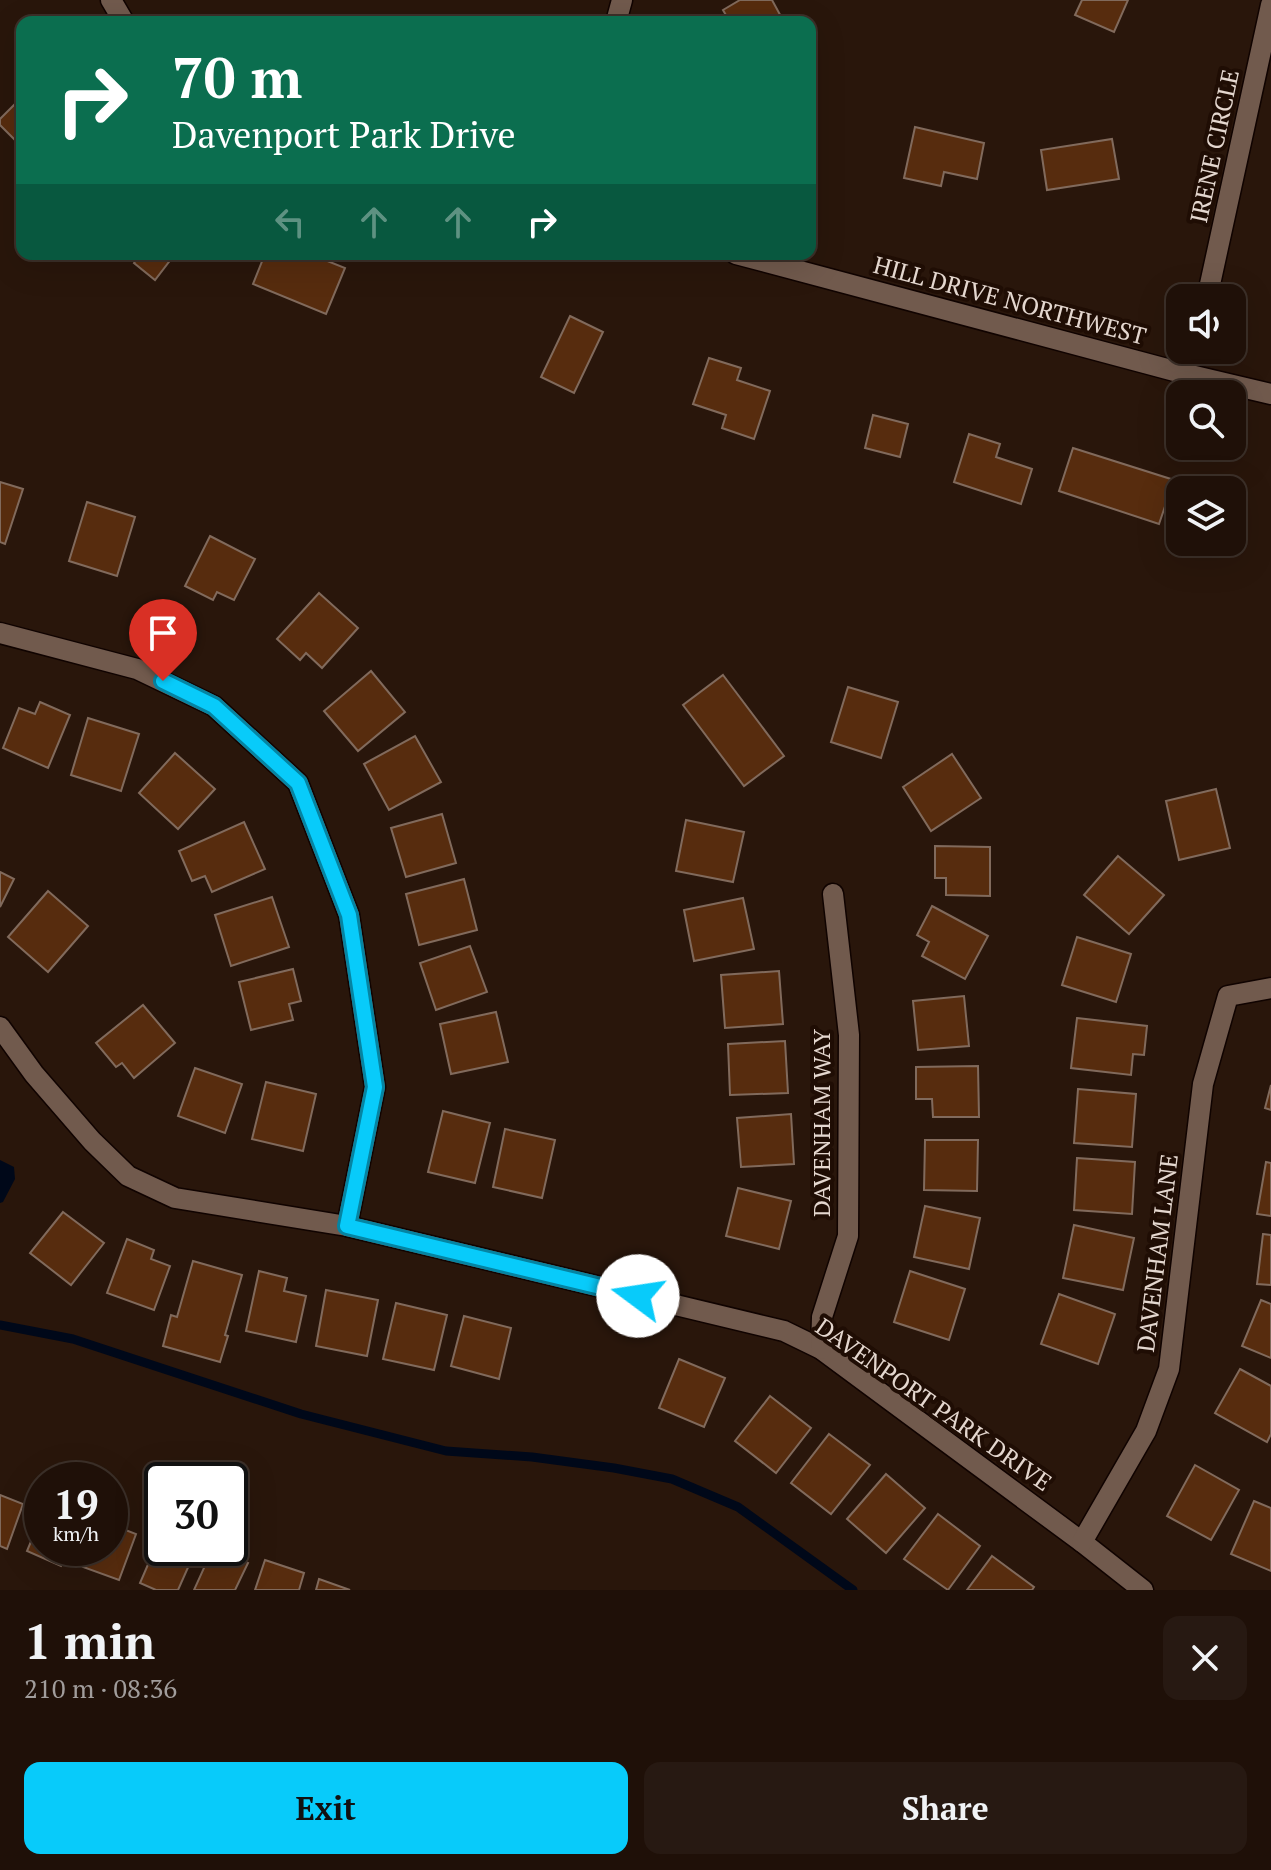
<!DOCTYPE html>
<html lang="en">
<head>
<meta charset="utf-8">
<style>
  body { margin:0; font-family:"PT Serif",serif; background:#271912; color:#f1f3f6; height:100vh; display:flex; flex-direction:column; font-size:30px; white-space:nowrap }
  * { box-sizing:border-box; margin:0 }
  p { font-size:26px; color:#a19d9c }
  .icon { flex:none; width:44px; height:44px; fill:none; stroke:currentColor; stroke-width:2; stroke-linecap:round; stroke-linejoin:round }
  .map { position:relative; height:1590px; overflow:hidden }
  .drawer { display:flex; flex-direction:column; background:#1f1008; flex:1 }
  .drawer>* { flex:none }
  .hud { position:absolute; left:16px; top:16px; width:800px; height:244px; border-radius:16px; box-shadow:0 8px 32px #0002,0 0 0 2px #3c3029; background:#0b6e4f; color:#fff; overflow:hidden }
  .buttons { position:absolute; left:1166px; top:284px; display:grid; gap:16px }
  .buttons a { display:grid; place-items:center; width:80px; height:80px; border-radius:16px; background:#1f1008; box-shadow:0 8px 32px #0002,0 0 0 2px #3c3029; font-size:40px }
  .speed { position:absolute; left:24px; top:1462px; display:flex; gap:16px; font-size:40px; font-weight:700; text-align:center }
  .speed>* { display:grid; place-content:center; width:104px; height:104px; border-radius:50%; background:#1f1008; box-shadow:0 8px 32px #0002,0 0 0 2px #3c3029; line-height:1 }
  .speed small { font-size:20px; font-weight:400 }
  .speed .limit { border:4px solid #111; border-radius:12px; background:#fff; color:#111 }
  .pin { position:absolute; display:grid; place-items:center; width:68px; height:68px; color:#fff; margin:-82px -34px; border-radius:50% 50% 50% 0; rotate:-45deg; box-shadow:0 0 8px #0007 }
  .pin .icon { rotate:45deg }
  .me { position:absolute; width:88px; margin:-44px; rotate:284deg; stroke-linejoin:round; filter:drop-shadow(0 0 6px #0008) }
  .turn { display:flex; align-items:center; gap:28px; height:168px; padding:0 24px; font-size:36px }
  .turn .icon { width:104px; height:104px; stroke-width:2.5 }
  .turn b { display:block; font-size:56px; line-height:68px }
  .lanes { display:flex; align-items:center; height:76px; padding:0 24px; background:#0003; justify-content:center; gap:40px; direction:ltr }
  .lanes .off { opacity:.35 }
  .round { display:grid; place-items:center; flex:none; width:84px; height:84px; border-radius:16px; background:#271912 }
  .headline { display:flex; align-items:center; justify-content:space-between; height:136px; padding:0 24px }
  h1 { font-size:48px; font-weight:700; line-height:60px }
  .action { display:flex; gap:16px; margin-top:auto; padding:16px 24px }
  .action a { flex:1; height:92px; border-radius:16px; background:#08cbfa; color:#111; font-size:32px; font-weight:700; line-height:92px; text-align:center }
  .action a+a { background:#271912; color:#f1f3f6 }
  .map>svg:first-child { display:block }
  .water { fill:#000819 }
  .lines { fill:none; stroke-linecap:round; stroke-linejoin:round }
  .stream { stroke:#000819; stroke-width:9 }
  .building { fill:#572c0e; stroke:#816a5c; stroke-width:2 }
  .street-casing { stroke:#100300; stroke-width:23 }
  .street { stroke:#715a4d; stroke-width:20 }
  .route-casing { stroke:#0584a2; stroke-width:20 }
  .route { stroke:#08cbfa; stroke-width:14 }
  .labels { text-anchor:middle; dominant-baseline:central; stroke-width:8; stroke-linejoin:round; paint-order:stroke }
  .street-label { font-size:24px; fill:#e4d7cf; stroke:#1f0d04 }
</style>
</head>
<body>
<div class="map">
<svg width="1271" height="1590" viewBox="0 0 1271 1590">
  <rect width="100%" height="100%" fill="#29160b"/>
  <polygon class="water" points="0,1160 14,1167 15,1179 3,1202 0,1203"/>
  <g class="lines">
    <polyline class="stream" points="0,1325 73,1339 301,1414 446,1451 532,1457 614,1468 672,1479 738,1507 853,1590"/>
  </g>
  <g class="building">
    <polygon points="740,0 772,0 784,22 730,22 723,10"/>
    <polygon points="1082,0 1128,0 1114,32 1075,15"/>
    <polygon points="22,97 22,147 0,125 0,119"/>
    <polygon points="915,127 984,143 977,179 944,172 941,186 904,178"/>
    <polygon points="1112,139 1119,179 1047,190 1041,150"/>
    <polygon points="139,254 175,254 155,280 134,263 140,255"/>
    <polygon points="265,254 310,254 345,268 326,314 253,284"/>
    <polygon points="570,316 603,332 574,393 541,377"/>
    <polygon points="709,358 741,368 737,380 770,391 754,439 722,428 726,415 693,404"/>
    <polygon points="873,415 908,424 900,457 865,448"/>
    <polygon points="969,434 1000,444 996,457 1032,469 1021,504 954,482"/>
    <polygon points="1073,448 1174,480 1159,524 1059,491"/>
    <polygon points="0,482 23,489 5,544 0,542"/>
    <polygon points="87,502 135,517 117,576 69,561"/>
    <polygon points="210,536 255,559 234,600 217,592 213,600 185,586"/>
    <polygon points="319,593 358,628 322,668 306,653 300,660 277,639"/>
    <polygon points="371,671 405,712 358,751 324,711"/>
    <polygon points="723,675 784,756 744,786 683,705"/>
    <polygon points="848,687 898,702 881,758 831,742"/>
    <polygon points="40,702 70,715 48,768 3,748 19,708 35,714"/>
    <polygon points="88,718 139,734 121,791 71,775"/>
    <polygon points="415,736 441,782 389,810 364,764"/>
    <polygon points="175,753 215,789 178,829 139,793"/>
    <polygon points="952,754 981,798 931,831 903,787"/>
    <polygon points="1216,789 1230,848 1179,860 1166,801"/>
    <polygon points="442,814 456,863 406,877 391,828"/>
    <polygon points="686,820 744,832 733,882 676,871"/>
    <polygon points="244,822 265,869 212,892 205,876 192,881 179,851"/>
    <polygon points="935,846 990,847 990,896 946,895 946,878 935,878"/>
    <polygon points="1118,856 1164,895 1129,934 1084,895"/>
    <polygon points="0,872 14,879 0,907"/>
    <polygon points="464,879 477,930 419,945 406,894"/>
    <polygon points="48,891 88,926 48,972 8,937"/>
    <polygon points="272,897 289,947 231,966 215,915"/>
    <polygon points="743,898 754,949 694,961 684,910"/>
    <polygon points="932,906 988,936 965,979 922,956 929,942 917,935"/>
    <polygon points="1077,937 1131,954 1116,1002 1062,985"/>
    <polygon points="470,946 487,992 436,1010 420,963"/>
    <polygon points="293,969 301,1001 289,1004 293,1020 251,1030 239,982"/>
    <polygon points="779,971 783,1024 725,1028 721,975"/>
    <polygon points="964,996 969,1046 918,1050 913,1001"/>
    <polygon points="143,1005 175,1043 134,1078 122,1063 116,1067 96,1043"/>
    <polygon points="496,1012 508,1062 451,1074 440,1024"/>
    <polygon points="1077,1018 1147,1026 1144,1055 1133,1054 1131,1075 1071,1068"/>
    <polygon points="785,1041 788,1093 730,1095 728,1044"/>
    <polygon points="978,1066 979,1117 933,1117 932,1099 916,1099 916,1067"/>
    <polygon points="195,1068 242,1084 225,1133 178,1116"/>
    <polygon points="266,1082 316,1094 303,1151 252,1139"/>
    <polygon points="1271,1085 1271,1110 1265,1108"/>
    <polygon points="1078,1089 1136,1094 1132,1147 1074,1143"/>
    <polygon points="443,1111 490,1123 475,1183 428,1172"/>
    <polygon points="791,1114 794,1164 741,1167 737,1118"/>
    <polygon points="505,1129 555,1140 542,1198 493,1187"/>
    <polygon points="925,1140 978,1140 977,1191 924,1190"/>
    <polygon points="1077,1158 1135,1162 1132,1214 1074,1210"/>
    <polygon points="1266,1162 1271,1163 1271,1216 1257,1214"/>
    <polygon points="738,1188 791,1201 779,1249 726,1236"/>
    <polygon points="925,1206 980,1218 969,1269 914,1257"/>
    <polygon points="63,1212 104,1243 71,1285 30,1253"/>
    <polygon points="1074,1225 1134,1238 1123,1290 1063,1278"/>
    <polygon points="1263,1234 1271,1235 1271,1285 1257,1284"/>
    <polygon points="127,1239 154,1250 151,1259 170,1266 154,1310 107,1293"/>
    <polygon points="193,1261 242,1275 225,1335 228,1336 220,1362 163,1346 171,1315 177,1317"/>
    <polygon points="259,1271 287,1278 284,1291 306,1296 296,1342 246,1331"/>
    <polygon points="910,1271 965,1289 949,1340 894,1322"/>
    <polygon points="326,1290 378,1300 367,1356 316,1346"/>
    <polygon points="1059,1294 1115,1314 1098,1364 1041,1344"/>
    <polygon points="1261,1300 1271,1304 1271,1358 1242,1346"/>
    <polygon points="396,1303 447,1315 434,1370 383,1359"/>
    <polygon points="464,1316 511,1328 499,1379 451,1366"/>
    <polygon points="679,1359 725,1378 704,1427 659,1408"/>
    <polygon points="1240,1369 1271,1386 1271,1434 1267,1442 1215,1413"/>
    <polygon points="770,1396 811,1428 776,1473 735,1441"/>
    <polygon points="829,1434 870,1465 831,1514 791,1483"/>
    <polygon points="1195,1465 1239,1490 1211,1540 1167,1516"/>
    <polygon points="886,1474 925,1508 886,1553 847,1519"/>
    <polygon points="0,1495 23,1504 7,1549 0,1546"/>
    <polygon points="1254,1501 1271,1508 1271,1571 1231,1554"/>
    <polygon points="938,1514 980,1546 948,1590 904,1559"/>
    <polygon points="42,1515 42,1548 69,1548 61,1566 27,1551"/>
    <polygon points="110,1524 136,1534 119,1580 83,1567 91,1548 110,1548"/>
    <polygon points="159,1539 162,1540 162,1548 181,1548 194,1554 178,1590 156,1590 140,1583"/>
    <polygon points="213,1548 248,1563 235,1590 194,1590"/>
    <polygon points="992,1556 1034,1587 1032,1590 967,1590"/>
    <polygon points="265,1560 304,1573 299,1590 255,1590"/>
    <polygon points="319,1579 350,1590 316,1590"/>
  </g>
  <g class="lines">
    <g class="street-casing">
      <g id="street">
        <polyline points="111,0 124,22"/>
        <polyline points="616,22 622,0"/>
        <polyline points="736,254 1182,373 1271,394"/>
        <polyline points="1207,298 1271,5"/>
        <polyline points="1182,373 1190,350"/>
        <polyline points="0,633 137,669 214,706 298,783 349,915 375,1087 347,1226"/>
        <polyline points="0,1027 34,1074 92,1141 128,1176 175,1198 347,1226 784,1331 821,1349 1082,1542 1143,1590"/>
        <polyline points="821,1349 822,1317 848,1236 849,1035 833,894"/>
        <polyline points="1082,1542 1146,1431 1169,1369 1203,1084 1228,996 1271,988"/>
      </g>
    </g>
    <use href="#street" class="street"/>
  </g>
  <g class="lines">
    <g class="route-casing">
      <polyline id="route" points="163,681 214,706 298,783 349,915 375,1087 347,1226 638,1296"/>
    </g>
    <use href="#route" class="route"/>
  </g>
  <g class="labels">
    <g class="street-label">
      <text transform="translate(1214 146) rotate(-78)">IRENE CIRCLE</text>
      <text transform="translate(1010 300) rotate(15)">HILL DRIVE NORTHWEST</text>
      <text transform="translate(821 1123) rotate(-90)">DAVENHAM WAY</text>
      <text transform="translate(1157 1253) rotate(-83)">DAVENHAM LANE</text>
      <text transform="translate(934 1404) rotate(35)">DAVENPORT PARK DRIVE</text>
    </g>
  </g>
</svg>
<div class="buttons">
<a><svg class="icon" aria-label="sound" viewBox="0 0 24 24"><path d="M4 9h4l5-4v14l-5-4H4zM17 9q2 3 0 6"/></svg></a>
<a><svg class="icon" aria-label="search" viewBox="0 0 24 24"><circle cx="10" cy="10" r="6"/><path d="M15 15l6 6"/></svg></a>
<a><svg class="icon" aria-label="layers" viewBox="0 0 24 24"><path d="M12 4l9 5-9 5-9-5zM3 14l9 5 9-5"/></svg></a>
</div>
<div class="speed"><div>19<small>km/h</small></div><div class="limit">30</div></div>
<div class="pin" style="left:163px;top:681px;background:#d93025"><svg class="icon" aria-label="arrive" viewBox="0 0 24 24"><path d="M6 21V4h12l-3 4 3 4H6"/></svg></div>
<svg class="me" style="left:638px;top:1296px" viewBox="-20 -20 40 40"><circle r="19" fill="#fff"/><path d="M0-13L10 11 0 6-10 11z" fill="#08cbfa"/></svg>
<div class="hud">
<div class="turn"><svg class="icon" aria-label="right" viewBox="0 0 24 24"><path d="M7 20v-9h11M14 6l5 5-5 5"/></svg><div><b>70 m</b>Davenport Park Drive</div></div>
<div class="lanes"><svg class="icon off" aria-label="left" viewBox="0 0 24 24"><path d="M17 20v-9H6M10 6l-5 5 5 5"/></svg><svg class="icon off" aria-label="ahead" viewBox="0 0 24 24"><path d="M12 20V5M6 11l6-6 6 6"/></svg><svg class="icon off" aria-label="ahead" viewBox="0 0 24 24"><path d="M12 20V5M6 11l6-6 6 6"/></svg><svg class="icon" aria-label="right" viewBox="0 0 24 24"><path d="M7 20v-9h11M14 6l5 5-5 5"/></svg></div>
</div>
</div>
<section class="drawer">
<div class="headline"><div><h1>1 min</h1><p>210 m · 08:36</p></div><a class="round"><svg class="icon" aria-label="close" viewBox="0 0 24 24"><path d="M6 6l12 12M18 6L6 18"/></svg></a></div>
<div class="action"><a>Exit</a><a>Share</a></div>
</section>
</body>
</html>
